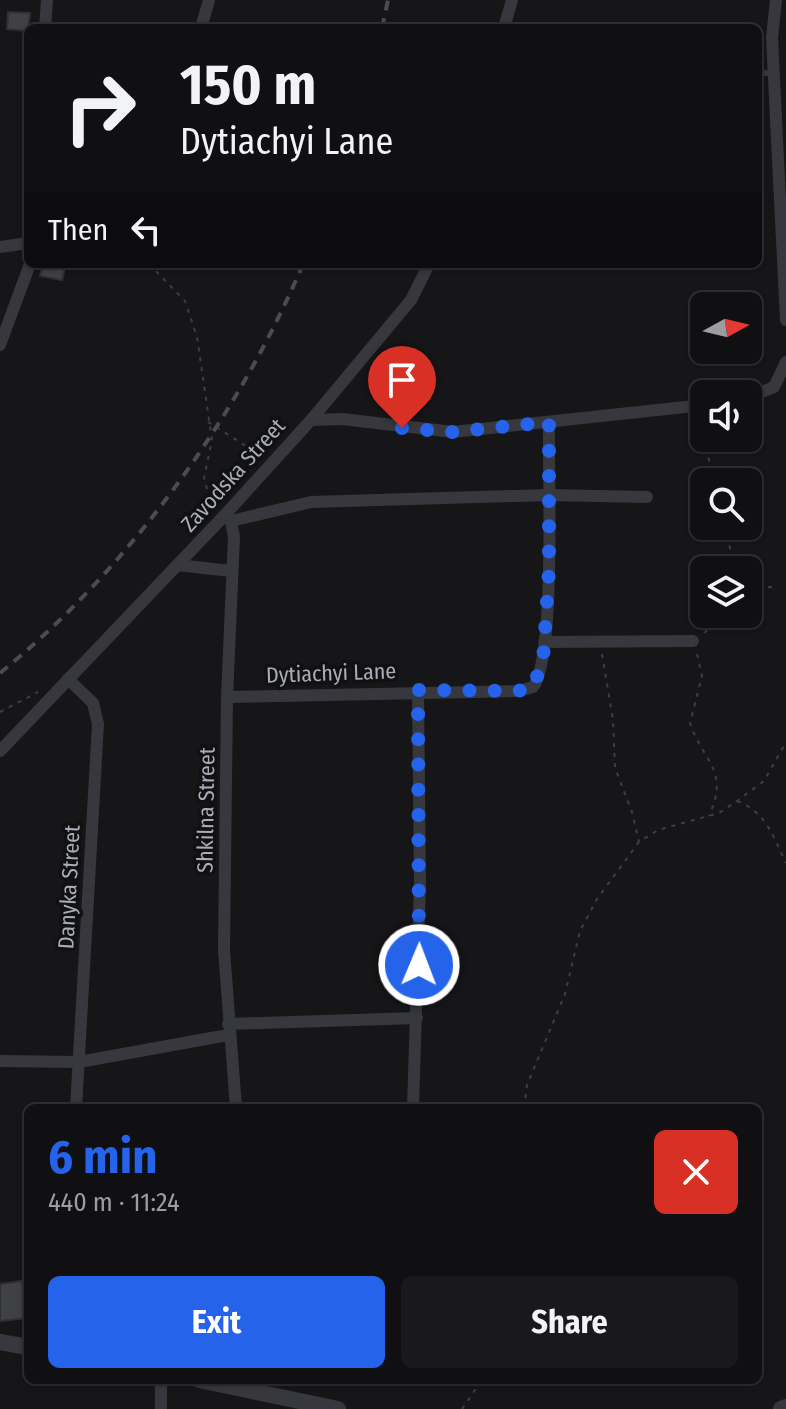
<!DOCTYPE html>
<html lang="en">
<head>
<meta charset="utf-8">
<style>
  body { margin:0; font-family:"Fira Sans Condensed",sans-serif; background:#19191b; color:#f1f3f6; height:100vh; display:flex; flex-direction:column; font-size:30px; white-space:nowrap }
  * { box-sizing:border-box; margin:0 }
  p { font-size:26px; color:#9c9d9f }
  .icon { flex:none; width:44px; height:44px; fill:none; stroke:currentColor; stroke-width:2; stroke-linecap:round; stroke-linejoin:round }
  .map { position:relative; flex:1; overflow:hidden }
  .sheet { position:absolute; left:24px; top:1104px; width:738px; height:280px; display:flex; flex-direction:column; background:#101012; border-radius:12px; box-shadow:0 2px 6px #0004,0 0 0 2px #303032 }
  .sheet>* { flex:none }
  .top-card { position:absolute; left:24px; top:24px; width:738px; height:244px; border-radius:12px; box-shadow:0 2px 6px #0004,0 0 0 2px #303032; background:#101012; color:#f1f3f6; overflow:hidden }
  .needle { width:52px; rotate:82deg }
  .controls { position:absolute; left:690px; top:292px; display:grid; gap:16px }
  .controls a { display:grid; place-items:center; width:72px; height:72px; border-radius:12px; background:#101012; box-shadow:0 2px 6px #0004,0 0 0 2px #303032; font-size:40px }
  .pin { position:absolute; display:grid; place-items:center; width:68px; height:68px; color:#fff; margin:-82px -34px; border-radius:50% 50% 50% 0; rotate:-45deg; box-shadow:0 0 8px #0007 }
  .pin .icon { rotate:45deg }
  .me { position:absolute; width:88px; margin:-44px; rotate:1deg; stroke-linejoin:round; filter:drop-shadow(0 0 6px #0008) }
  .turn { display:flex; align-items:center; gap:28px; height:168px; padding:0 24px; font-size:36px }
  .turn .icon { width:104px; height:104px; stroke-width:2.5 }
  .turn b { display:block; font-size:56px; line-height:68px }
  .then { display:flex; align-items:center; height:76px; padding:0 24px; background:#0003; gap:16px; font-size:30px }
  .round { display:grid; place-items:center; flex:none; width:84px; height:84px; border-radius:12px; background:#19191b }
  .overview { display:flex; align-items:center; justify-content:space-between; height:136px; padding:0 24px }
  h1 { font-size:48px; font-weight:700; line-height:60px; color:#2563eb }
  .button { display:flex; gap:16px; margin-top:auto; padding:16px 24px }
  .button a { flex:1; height:92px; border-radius:12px; background:#2563eb; color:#fff; font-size:32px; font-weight:700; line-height:92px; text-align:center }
  .button a+a { background:#19191b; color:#f1f3f6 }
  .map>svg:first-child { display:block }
  .building { fill:#404145; stroke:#303034; stroke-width:2 }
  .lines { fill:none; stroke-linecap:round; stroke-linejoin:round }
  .path { stroke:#3d3f44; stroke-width:2; stroke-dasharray:4 6; stroke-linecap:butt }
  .service { stroke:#37383d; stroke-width:6 }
  .minor { stroke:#37383d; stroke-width:12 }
  .tertiary { stroke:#37383d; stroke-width:16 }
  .rail { stroke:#4a4c52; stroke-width:4; stroke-dasharray:10 8; stroke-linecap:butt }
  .route { stroke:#2563eb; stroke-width:14; stroke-dasharray:0 25.2 }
  .labels { text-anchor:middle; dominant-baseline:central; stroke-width:7; stroke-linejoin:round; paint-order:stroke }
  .street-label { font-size:22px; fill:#a8adb8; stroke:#111113 }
</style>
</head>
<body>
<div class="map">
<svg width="786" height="1409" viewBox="0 0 786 1409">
  <rect width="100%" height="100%" fill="#161618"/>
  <g class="building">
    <polygon points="8,12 30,13 28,31 7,29"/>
    <polygon points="43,264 66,264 62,280 40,276"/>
    <polygon points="22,1281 27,1318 0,1321 0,1284"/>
  </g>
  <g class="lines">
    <g class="path">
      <polyline points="149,264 185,301 197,337 212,440 204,478 213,510"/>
      <polyline points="694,418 704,436"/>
      <polyline points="208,422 260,455"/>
      <polyline points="704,438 714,482"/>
      <polyline points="724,526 736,570"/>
      <polyline points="748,588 774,587"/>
      <polyline points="704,633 728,614"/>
      <polyline points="602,654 613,720 615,768 632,812 639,842"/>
      <path d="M697,654l5,22 -12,47c13,39 40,47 19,93"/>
      <polyline points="0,712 38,692"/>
      <path d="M737,801c29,11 36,35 49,62"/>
      <polyline points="524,1108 527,1085 565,994 580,931 597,899 639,842 658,830 719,813 737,801 764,781 786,742"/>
      <polyline points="462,1409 482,1380"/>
    </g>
    <polyline class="service" points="758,73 774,73"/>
    <g class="minor">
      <polyline points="776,0 772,38 786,320"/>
      <polyline points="45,28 47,0"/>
      <polyline points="201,28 209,0"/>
      <polyline points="504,28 512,0"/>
      <polyline points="0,247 28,243"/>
      <polyline points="0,345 30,264"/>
      <polyline points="748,398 774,387 786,362"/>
      <polyline points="311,420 411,300 429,264"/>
      <polyline points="224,516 231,521 234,537 227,697 224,950 236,1108"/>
      <polyline points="231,521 311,502 548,495 647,497"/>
      <polyline points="177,565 231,571"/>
      <polyline points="544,642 693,641"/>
      <polyline points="68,679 93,703 98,724 76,1108"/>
      <path d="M227,697l291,-6 15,-4c23,-29 15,-218 16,-265"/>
      <polyline points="0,751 224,516 311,420 342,419 453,432 704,405"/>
      <polyline points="228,1024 417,1018"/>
      <polyline points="0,1061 79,1062 228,1035"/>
      <polyline points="413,1108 420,884 418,690"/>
      <polyline points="161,1380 161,1409"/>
    </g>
    <g class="tertiary">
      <polyline points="0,1342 28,1347"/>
      <polyline points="199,1380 338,1409"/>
      <polyline points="781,1409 786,1407"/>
    </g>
    <g class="rail">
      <polyline points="382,28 388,0"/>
      <path d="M0,673c128,-103 239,-258 303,-409"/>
    </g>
  </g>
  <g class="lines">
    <polyline class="route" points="402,428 453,432 549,422 549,571 543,661 533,687 518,691 418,690 419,965"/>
  </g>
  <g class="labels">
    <g class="street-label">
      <text transform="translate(233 475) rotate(-48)">Zavodska Street</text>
      <text transform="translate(331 673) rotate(-2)">Dytiachyi Lane</text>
      <text transform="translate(206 810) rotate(-89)">Shkilna Street</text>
      <text transform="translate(69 887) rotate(-87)">Danyka Street</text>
    </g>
  </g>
</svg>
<div class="controls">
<a><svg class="needle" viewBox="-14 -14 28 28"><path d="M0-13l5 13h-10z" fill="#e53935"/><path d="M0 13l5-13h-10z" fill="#9c9d9f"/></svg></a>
<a><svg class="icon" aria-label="sound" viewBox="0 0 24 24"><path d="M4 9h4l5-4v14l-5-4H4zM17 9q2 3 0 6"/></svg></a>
<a><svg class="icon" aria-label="search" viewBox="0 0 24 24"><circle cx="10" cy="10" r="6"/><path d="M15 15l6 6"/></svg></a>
<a><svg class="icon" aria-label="layers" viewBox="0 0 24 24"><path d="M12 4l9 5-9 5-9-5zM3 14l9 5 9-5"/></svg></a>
</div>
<div class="pin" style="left:402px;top:428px;background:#d93025"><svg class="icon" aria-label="arrive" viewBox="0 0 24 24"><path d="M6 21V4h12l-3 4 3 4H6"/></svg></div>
<svg class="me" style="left:419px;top:965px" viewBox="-20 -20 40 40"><circle r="17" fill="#2563eb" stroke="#fff" stroke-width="3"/><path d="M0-11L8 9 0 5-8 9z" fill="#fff"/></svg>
<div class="top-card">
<div class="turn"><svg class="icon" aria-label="right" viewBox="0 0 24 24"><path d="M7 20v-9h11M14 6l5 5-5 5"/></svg><div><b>150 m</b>Dytiachyi Lane</div></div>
<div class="then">Then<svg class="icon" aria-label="left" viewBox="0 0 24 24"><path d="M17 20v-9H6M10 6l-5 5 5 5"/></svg></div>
</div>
<section class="sheet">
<div class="overview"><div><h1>6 min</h1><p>440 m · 11:24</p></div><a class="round" style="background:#d93025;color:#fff"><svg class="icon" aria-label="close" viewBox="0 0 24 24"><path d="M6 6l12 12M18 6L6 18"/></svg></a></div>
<div class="button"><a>Exit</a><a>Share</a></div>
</section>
</div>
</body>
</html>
